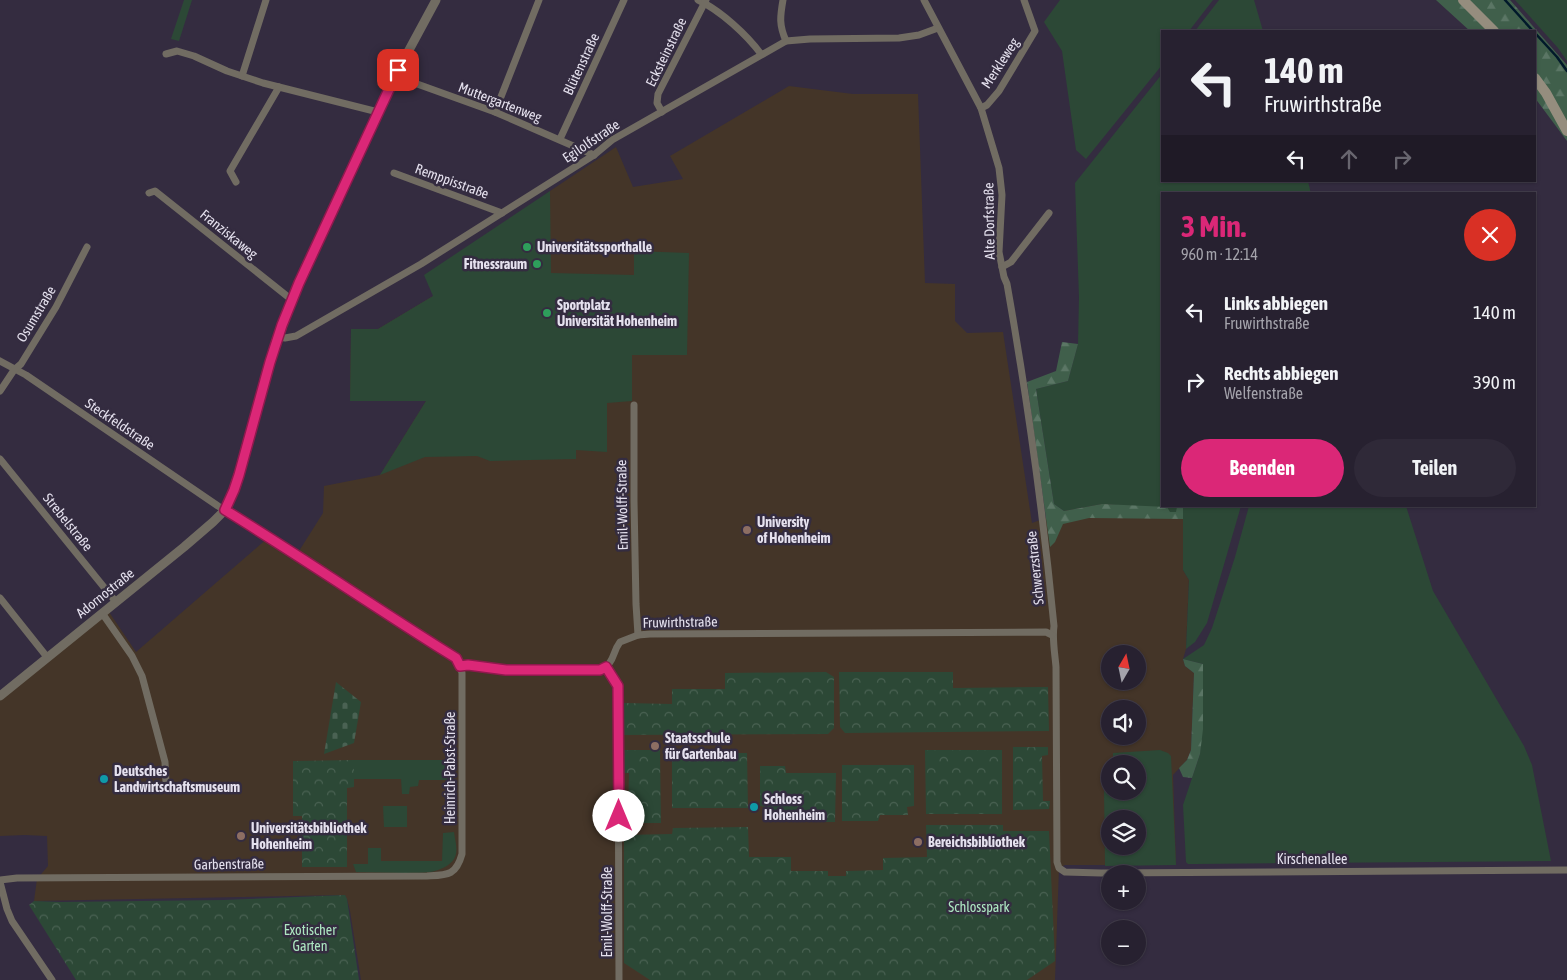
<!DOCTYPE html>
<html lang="de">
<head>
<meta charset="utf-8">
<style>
  body { margin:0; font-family:"Asap Condensed",sans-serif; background:#2f2938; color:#f1f3f6; height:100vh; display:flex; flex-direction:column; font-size:19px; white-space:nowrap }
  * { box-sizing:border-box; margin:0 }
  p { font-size:16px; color:#a4a3ab }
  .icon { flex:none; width:28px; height:28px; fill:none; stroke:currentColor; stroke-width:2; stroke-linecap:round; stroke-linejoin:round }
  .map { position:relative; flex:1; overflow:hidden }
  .sheet { position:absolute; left:1161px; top:192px; width:375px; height:315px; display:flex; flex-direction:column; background:#272130; border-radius:0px; box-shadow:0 1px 4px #0004,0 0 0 1px #433e4c }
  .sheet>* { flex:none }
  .hud { position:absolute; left:1161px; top:30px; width:375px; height:152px; border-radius:0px; box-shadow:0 1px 4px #0004,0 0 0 1px #433e4c; background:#272130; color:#f1f3f6; overflow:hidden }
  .needle { width:32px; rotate:9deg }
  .tools { position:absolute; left:1101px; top:645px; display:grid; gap:10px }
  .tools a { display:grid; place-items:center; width:45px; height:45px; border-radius:50%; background:#272130; box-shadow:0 1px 4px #0004,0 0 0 1px #433e4c; font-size:25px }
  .pin { position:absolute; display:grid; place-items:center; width:42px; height:42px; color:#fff; margin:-21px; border-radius:10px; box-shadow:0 2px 8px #0006 }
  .me { position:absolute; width:55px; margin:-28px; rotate:0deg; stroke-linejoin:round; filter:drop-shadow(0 0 4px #0008) }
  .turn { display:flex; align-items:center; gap:18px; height:105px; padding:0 20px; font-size:22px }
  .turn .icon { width:65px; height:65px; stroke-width:2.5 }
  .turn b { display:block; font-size:35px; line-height:42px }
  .lanes { display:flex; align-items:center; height:48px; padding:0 20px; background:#0003; justify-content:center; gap:25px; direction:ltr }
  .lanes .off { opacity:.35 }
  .round { display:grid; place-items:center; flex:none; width:52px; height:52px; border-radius:26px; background:#2f2938 }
  .summary { display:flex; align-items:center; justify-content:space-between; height:85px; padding:0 20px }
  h1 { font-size:30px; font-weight:700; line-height:38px; color:#db2777 }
  .cta { display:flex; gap:10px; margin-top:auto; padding:10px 20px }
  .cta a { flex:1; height:58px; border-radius:30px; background:#db2777; color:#fff; font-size:20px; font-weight:700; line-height:58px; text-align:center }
  .cta a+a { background:#2f2938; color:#f1f3f6 }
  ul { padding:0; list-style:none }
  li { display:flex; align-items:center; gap:15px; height:70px; padding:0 20px }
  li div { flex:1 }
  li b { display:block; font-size:19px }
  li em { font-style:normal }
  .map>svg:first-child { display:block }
  .education { fill:#443528; fill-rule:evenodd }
  .green { fill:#2c4836; fill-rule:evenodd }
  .forest { fill:url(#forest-firs) }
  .cemetery { fill:url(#cemetery-stones) }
  .park { fill:url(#park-crowns) }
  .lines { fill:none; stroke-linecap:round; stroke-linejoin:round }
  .stream { stroke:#00192a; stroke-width:2.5 }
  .minor { stroke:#716c62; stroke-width:7 }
  .tertiary { stroke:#716c62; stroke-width:9 }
  .secondary { stroke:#958d7e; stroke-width:10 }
  .route-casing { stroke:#8e194d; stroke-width:12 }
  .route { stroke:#db2777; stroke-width:9 }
  .leisure-dot { fill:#2e9e5b; stroke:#342c40; stroke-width:2 }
  .education-dot { fill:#8d6e63; stroke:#342c40; stroke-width:2 }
  .culture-dot { fill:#0f9aa8; stroke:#342c40; stroke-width:2 }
  .labels { text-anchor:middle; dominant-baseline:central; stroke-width:5; stroke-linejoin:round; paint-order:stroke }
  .street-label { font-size:14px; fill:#e5e1ee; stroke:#342c40 }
  .poi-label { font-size:14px; font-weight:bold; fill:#e5e1ee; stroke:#342c40; text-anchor:start }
  .park-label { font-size:14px; fill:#ade7c1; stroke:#342c40 }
</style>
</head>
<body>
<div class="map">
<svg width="1567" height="980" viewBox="0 0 1567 980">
  <defs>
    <pattern id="forest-firs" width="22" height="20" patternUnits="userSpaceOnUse" patternTransform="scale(1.25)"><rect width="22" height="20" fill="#405f4b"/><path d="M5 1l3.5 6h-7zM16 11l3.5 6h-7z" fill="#5b7665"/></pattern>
    <pattern id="cemetery-stones" width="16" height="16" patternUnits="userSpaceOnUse" patternTransform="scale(1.25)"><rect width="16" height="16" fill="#2c4836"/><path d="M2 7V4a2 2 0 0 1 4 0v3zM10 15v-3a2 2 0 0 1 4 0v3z" fill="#4a6253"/></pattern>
    <pattern id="park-crowns" width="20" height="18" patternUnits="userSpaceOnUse" patternTransform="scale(1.25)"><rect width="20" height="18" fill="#2c4836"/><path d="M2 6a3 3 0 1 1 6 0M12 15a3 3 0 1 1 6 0" fill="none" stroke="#4a6253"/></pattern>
  </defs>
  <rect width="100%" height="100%" fill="#342c40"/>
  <path class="education" d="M789,86l64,8h65l7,189 30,1v37l12,12 36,-1 29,191 32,-12 38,-7 81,4v62l6,10 -3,69 -3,10 2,7 9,7 -3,77 -4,10 -14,15 3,90h-111l-6,3 -4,112h-694l-11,-69 -3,-12 -2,-4 -311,6 3,-22 11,-13 -1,-30 -22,-1 -25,1v-137l109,-87 27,40 133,-115 30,14 24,-38 1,-27 56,-11 46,-74h-76l1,-72h27l55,-33 117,-105 66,-44 17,40 50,-8 -13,-23zM1110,654h28v27h-28zM1110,709h28v27h-28zM1110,764h28v27h-28zM1110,819h28v27h-28z"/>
  <g class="green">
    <polygon points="184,0 192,0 179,41 171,39"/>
    <polygon points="1060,0 1213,0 1189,31 1162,31 1162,65 1086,159 1076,150 1062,51 1044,22"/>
    <polygon points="1219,0 1254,0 1263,31 1195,31"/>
    <polygon points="1515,0 1567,0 1567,61 1558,48"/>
    <polygon points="1162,74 1162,181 1308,181 1311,194 1162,194 1162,506 1241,506 1207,623 1195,642 1186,649 1189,580 1183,570 1183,508 1176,512 1170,512 1132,506 1102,504 1064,511 1054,504 1036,389 1068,381 1078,344 1079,297 1075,183"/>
    <polygon points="550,191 551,273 634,275 634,251 689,253 687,355 632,355 632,401 607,403 607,452 576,450 576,459 490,461 477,456 425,457 380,475 426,401 350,401 351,329 378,329 433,296 424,275"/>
    <polygon points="1249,506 1406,506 1433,591 1524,746 1532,765 1551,861 1194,864 1188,864 1186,862 1183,805 1200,754 1203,664 1183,659 1204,645 1212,628 1235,557"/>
    <path d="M1160,750l8,3 3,3 5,109 -71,1 -1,-76 6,-1v2h28v-27h-25v-11zM1110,819h28v27h-28z"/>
    <polygon points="354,760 453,760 453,780 419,780 418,786 410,787 409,794 402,794 401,779 354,779"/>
    <polygon points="383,806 407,806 407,827 384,827"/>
    <path d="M454,832c1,9 5,19 0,27 -4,7 -16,12 -24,13 -23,2 -50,0 -74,0l-3,-8h15v-16h13v13h61l1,-28z"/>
  </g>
  <g class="forest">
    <polygon points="1436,0 1510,0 1567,65 1567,141 1535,98 1535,31 1470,31"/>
    <polygon points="1062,342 1078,344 1068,381 1036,389 1054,504 1064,511 1102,504 1167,507 1170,512 1176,512 1177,507 1183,508 1183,519 1089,518 1063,524 1055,542 1050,547 1027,382 1056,371"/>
    <polygon points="1183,659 1203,664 1203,729 1200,754 1192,778 1183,777 1179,768 1187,760 1191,750 1194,673 1185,666"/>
  </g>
  <polygon class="cemetery" points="336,682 361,702 354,743 324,754"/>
  <g class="park">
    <polygon points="826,672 834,677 834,728 828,734 624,735 624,703 672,704 672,689 725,689 725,673"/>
    <polygon points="839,672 953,672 953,688 1048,687 1049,731 845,733 840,727"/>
    <polygon points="1013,747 1048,747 1048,755 1042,756 1043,801 1050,801 1049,809 1013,810"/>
    <polygon points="624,750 660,750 661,823 624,823 624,816 628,815 629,773 624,773"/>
    <polygon points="925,750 1002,750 1002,814 926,814"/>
    <polygon points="672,753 747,753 748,808 672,808"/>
    <polygon points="354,760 354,787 347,788 347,867 302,867 302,816 293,816 293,761"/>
    <polygon points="842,765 914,765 914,806 907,807 908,815 880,815 878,821 842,821"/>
    <polygon points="760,766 785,766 786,773 836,773 835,822 790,822 789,818 766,817 766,807 760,806"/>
    <polygon points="926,825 1003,825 1003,831 1049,831 1055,961 1027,980 650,980 624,963 624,835 672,834 673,828 748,827 749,857 791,857 791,871 828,871 828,876 846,876 846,871 883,870 883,858 927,857"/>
    <polygon points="345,895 347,899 359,980 76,980 29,905 34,901 61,902 224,900"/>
  </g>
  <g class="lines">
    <g class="stream">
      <polyline points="1505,0 1533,31"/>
      <polyline points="1535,33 1557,57 1567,71"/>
    </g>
    <g class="minor">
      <path d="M698,0c22,10 49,35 63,54"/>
      <path d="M783,0c-3,17 -4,25 3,41"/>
      <path d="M924,0l57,108 18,60 3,27 -3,57 5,25 3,7c20,113 36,227 47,342 -2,13 1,28 2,41l1,195 2,6 6,4 36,1 466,-3"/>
      <polyline points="166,54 177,51 194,56 227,71 263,83 378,112"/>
      <polyline points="242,76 266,0"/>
      <polyline points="395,76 495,112 594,155"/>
      <polyline points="981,108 987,105 999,91 1035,31 1024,0"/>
      <polyline points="495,112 539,0"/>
      <polyline points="662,112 657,103 658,94 706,0"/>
      <polyline points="560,139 624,0"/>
      <polyline points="394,173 502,213"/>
      <polyline points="236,182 230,171 279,87"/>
      <polyline points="149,193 155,191 292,300"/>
      <polyline points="1002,267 1011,262 1049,213"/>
      <polyline points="278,337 285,338 296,336 421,264 594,155 612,140 786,41 810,39 899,38 919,35 938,28"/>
      <path d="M0,361l26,14 192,131 51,31 187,121 4,8 2,7v181c-6,22 -15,21 -35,22l-410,2 -17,2"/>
      <polyline points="0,391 14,370 21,364 56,307 87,247"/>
      <polyline points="634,405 634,501 636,604 638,635"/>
      <polyline points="0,459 116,602"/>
      <polyline points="0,598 47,657"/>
      <polyline points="102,613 132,656 142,676 165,762 166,783 168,785"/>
      <path d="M460,666l8,-1 38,5h93c17,-7 12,-16 21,-28l18,-7 12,-1 396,-2 6,3"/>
      <polyline points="607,667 618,686 619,980"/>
      <polyline points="0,882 7,909 12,921 52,980"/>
    </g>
    <polyline class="tertiary" points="0,696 184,547 213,522 225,510 234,490 270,362 292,300 395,76 436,0"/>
    <g class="secondary">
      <polyline points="1463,0 1494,31"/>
      <polyline points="1535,78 1546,93 1567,131"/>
    </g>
  </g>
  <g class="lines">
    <g class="route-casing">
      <path id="route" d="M398,70l-99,213 -17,42 -12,37 -31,113 -5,15 -9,20c75,46 148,96 223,143l8,5 4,8 8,-1 38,5h94l6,-3 12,19 1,130"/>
    </g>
    <use href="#route" class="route"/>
  </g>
  <g class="leisure-dot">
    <circle cx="527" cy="247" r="5"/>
    <circle cx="537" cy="264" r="5"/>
    <circle cx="547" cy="313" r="5"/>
  </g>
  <g class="education-dot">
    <circle cx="747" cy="530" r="5"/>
    <circle cx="655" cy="746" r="5"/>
    <circle cx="241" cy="836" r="5"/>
    <circle cx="918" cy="842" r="5"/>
  </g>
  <g class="culture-dot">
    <circle cx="104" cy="779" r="5"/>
    <circle cx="754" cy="807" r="5"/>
  </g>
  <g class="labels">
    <g class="street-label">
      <text transform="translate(666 52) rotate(-64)">Ecksteinstraße</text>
      <text transform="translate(1000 63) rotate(-57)">Merkleweg</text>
      <text transform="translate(581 64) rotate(-65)">Blütenstraße</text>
      <text transform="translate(500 102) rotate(21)">Muttergartenweg</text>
      <text transform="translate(591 141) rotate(-34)">Egilolfstraße</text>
      <text transform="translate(452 181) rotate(20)">Remppisstraße</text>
      <text transform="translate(989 221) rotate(-91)">Alte Dorfstraße</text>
      <text transform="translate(229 234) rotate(39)">Franziskaweg</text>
      <text transform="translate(36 314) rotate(-59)">Osumstraße</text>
      <text transform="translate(120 424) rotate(34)">Steckfeldstraße</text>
      <text transform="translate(622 505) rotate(-91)">Emil-Wolff-Straße</text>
      <text transform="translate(68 522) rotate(51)">Strebelstraße</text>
      <text transform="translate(1035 568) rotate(-96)">Schwerzstraße</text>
      <text transform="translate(105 593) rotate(-39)">Adornostraße</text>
      <text transform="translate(680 622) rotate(-1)">Fruwirthstraße</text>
      <text transform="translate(450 768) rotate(-90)">Heinrich-Pabst-Straße</text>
      <text x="1312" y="859">Kirschenallee</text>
      <text transform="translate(229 864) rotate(-1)">Garbenstraße</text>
      <text transform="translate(607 912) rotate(-90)">Emil-Wolff-Straße</text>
    </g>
    <g class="poi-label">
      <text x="537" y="247">Universitätssporthalle</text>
      <text x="527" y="264" text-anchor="end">Fitnessraum</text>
      <text x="557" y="305">Sportplatz<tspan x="557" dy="16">Universität Hohenheim</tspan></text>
      <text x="757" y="522">University<tspan x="757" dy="16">of Hohenheim</tspan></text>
      <text x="665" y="738">Staatsschule<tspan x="665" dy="16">für Gartenbau</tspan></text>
      <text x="114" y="771">Deutsches<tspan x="114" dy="16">Landwirtschaftsmuseum</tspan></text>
      <text x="764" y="799">Schloss<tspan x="764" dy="16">Hohenheim</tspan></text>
      <text x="251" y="828">Universitätsbibliothek<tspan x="251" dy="16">Hohenheim</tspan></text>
      <text x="928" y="842">Bereichsbibliothek</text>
    </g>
    <g class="park-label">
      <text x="979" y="907">Schlosspark</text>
      <text x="310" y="930">Exotischer<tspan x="310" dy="16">Garten</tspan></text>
    </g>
  </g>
</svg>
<div class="tools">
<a><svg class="needle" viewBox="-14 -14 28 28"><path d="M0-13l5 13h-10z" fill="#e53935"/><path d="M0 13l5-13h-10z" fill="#a4a3ab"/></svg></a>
<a><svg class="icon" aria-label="sound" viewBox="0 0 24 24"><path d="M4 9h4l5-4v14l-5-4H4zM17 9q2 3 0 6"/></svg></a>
<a><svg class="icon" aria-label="search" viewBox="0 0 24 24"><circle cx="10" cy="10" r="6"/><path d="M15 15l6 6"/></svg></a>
<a><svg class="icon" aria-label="layers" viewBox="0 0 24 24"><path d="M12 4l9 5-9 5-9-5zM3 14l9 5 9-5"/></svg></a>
<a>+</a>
<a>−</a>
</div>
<div class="pin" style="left:398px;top:70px;background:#d93025"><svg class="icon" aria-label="arrive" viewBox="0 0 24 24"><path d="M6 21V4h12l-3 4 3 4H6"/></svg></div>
<svg class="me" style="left:619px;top:816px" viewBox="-20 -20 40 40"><circle r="19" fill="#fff"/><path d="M0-13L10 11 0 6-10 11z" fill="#db2777"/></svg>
<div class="hud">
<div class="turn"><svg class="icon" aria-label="left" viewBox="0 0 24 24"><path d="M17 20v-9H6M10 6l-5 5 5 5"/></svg><div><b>140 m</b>Fruwirthstraße</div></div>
<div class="lanes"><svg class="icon" aria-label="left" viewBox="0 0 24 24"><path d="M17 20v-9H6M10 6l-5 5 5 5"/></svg><svg class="icon off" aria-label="ahead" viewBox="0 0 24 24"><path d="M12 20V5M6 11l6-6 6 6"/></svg><svg class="icon off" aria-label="right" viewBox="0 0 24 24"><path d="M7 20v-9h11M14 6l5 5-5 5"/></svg></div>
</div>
<section class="sheet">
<div class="summary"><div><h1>3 Min.</h1><p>960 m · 12:14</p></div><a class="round" style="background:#d93025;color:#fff"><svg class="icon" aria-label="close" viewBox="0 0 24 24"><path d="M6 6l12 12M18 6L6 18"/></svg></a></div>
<ul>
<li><svg class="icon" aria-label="left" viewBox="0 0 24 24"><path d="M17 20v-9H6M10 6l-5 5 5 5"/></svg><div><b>Links abbiegen</b><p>Fruwirthstraße</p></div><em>140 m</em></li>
<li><svg class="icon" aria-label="right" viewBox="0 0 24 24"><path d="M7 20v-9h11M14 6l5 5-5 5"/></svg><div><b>Rechts abbiegen</b><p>Welfenstraße</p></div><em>390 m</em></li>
</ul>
<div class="cta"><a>Beenden</a><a>Teilen</a></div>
</section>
</div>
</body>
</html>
